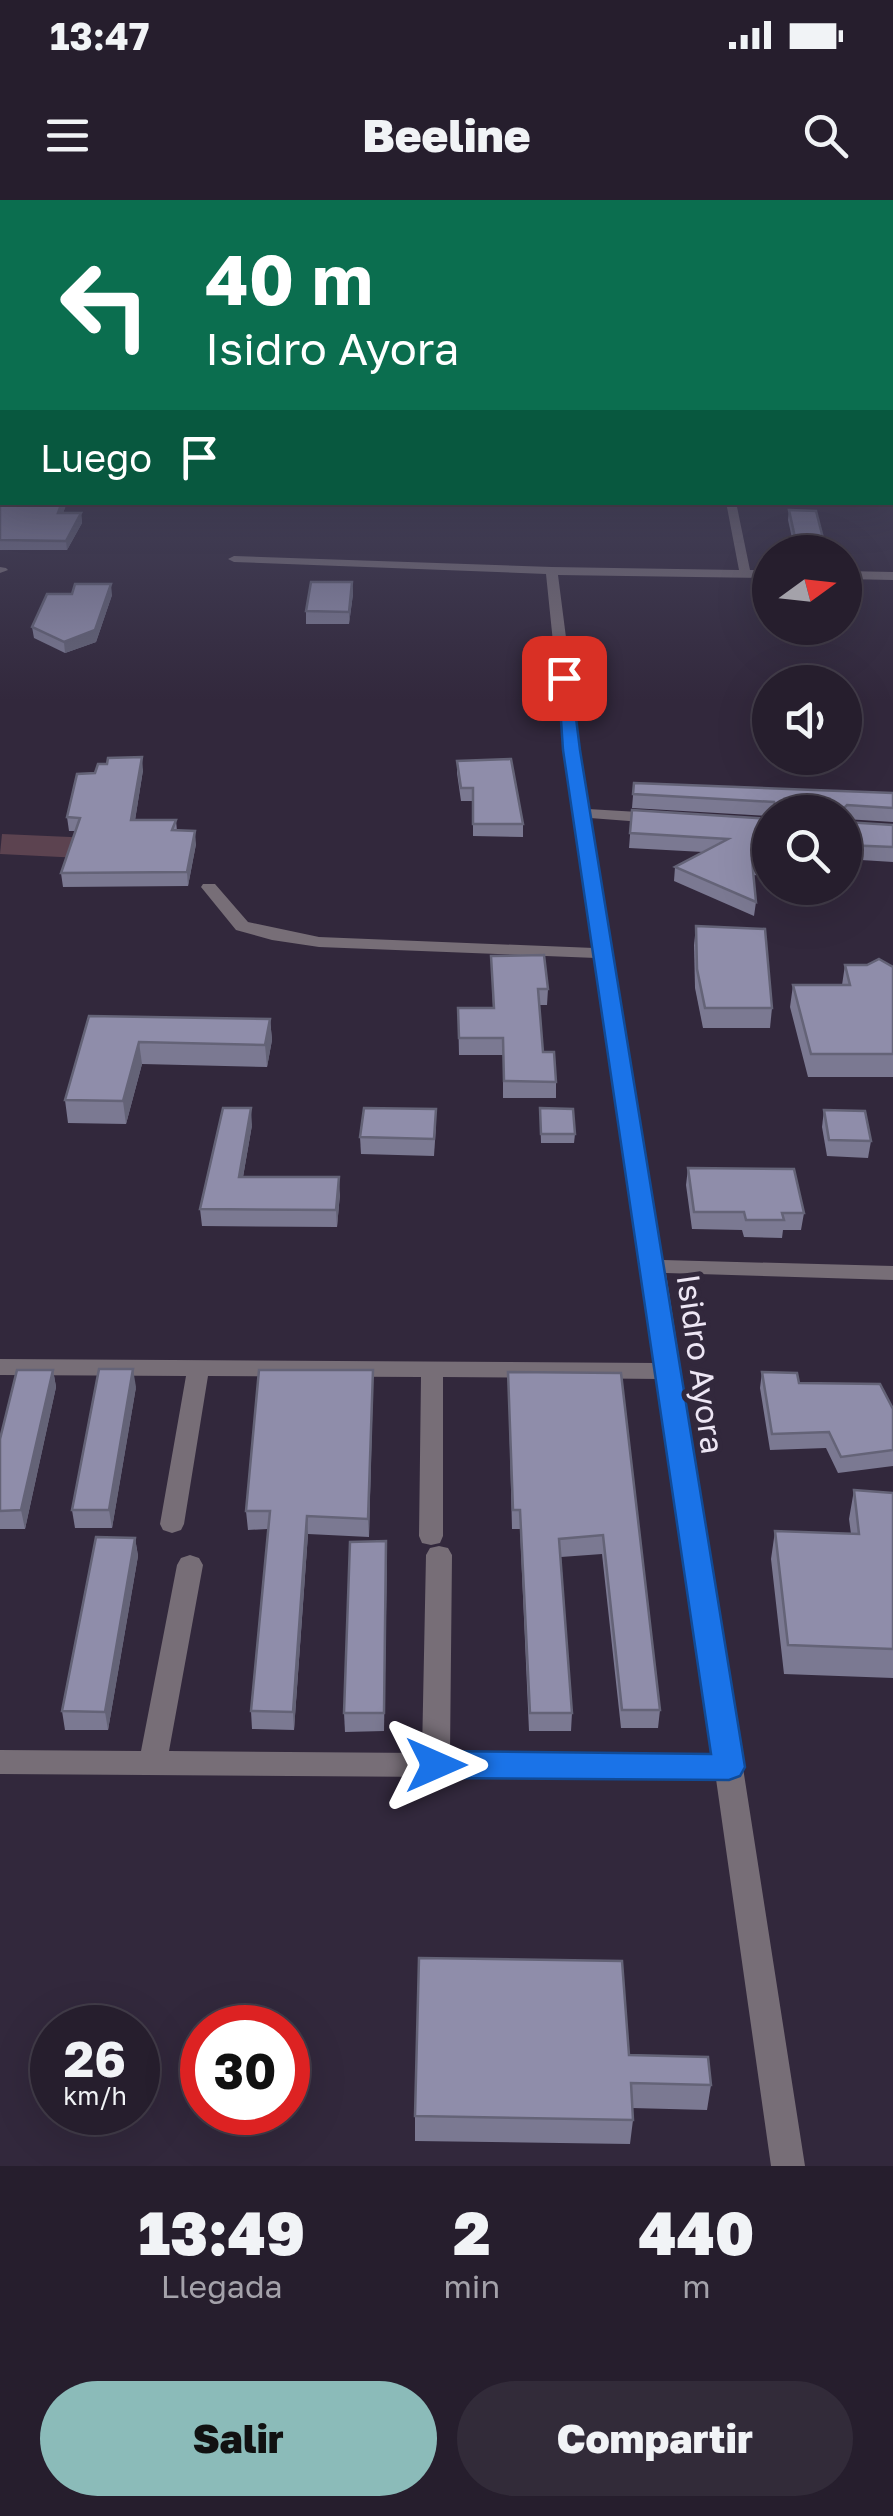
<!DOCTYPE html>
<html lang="es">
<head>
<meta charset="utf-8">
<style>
  body { margin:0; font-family:"Golos Text",sans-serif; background:#322b39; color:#f1f3f6; height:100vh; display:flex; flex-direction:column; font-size:38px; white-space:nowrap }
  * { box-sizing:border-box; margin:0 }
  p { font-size:32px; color:#a4a2aa }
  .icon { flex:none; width:55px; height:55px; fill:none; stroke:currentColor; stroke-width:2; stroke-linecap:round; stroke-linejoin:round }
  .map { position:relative; height:1966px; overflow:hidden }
  .panel { display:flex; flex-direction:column; background:#261e2d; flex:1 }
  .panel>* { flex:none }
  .top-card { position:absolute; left:0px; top:0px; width:895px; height:305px; box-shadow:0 10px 40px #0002,0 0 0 2px #423c49; background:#0b6e4f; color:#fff; overflow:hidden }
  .needle { width:65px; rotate:75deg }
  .tools { position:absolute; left:752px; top:335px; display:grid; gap:20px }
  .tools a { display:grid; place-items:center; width:110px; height:110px; border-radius:50%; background:#261e2d; box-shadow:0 10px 40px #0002,0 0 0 2px #423c49; font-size:50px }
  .speed { position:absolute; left:30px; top:1805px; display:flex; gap:20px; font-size:50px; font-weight:700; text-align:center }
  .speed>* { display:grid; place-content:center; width:130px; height:130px; border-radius:50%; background:#261e2d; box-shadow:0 10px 40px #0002,0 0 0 2px #423c49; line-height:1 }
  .speed small { font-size:25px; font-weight:400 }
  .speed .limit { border:15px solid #d22; background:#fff; color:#111 }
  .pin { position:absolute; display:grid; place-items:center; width:85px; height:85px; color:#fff; margin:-42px; border-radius:20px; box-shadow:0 5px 15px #0006 }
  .me { position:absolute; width:110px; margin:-55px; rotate:90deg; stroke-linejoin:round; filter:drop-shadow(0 0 8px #0008) }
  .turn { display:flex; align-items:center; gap:35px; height:210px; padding:0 40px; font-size:45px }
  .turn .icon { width:130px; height:130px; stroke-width:2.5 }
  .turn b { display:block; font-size:70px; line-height:85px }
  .then { display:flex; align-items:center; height:95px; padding:0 40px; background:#0003; gap:20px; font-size:38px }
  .eta { display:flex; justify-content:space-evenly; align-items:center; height:170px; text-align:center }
  .eta b { font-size:60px; font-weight:800; line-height:70px }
  .primary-button { display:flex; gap:20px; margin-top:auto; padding:20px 40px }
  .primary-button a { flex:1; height:115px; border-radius:60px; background:#8bbbb9; color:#111; font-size:40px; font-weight:800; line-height:115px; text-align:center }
  .primary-button a+a { background:#322b39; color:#f1f3f6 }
  .status { display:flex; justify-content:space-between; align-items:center; height:70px; padding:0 50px; background:#261e2d; direction:ltr }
  .status svg { height:28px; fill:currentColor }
  header { display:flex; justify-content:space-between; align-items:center; height:130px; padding:0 40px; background:#261e2d; font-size:45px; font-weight:800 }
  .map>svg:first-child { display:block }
  .green { fill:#5c4350 }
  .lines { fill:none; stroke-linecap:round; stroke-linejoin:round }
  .street { fill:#776e77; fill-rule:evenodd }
  .wall { fill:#7b7992 }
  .shaded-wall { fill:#646377 }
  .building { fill:#8f8daa; stroke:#646377; stroke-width:2.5 }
  .route { fill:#1a73e8; stroke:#114b97; stroke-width:2.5 }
  .labels { text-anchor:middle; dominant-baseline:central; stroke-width:10; stroke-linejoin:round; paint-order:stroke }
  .street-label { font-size:32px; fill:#ede6f4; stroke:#32283c }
</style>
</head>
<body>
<div class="status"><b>13:47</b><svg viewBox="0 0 49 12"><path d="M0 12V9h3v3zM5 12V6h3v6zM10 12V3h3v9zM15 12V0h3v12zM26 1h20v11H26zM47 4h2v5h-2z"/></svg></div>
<header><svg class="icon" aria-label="menu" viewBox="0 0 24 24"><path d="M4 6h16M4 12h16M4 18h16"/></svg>Beeline<svg class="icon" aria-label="search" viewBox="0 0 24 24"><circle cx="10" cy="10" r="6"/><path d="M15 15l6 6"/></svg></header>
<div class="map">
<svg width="893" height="1966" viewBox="0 0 893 1966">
  <rect width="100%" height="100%" fill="#32283c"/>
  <polygon class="green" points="2,634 93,638 81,658 0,654"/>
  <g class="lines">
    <g class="street">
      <polygon points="726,302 736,302 750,370 770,370 770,378 558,375 588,609 655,613 663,618 655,623 590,618 663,1060 893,1066 893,1080 666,1073 805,1966 771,1966 716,1579 0,1574 0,1550 141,1551 177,1365 181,1358 190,1355 199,1358 203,1365 169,1551 422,1553 426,1355 430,1348 439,1346 448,1348 452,1355 450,1553 713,1555 659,1179 443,1177 443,1336 440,1343 431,1345 422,1343 419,1336 421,1177 208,1176 184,1324 181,1330 172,1333 163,1330 160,1324 186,1176 0,1175 0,1159 657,1163 596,758 319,747 272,740 236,730 201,687 203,684 215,684 248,722 319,737 594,748 564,549 546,374 234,362 228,359 234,356 552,367 739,370"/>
      <polygon points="0,367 6,368 8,370 0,373"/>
      <polygon points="845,371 893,372 893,380 845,379"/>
    </g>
  </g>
  <g class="wall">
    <polygon points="0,286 2,302 67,302 63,313 81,313 82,323 67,350 0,350"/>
    <polygon points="789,310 824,342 823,352 795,352 788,320"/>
    <polygon points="352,382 353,394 349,424 306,424 306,411"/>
    <polygon points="72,394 112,395 96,442 65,453 34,438 32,427"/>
    <polygon points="457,561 523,624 523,637 473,636 473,601 461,601 457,573"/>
    <polygon points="143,570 135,620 176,620 177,631 196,644 188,686 63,687 61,673 76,631 69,631 67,617"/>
    <polygon points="634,583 893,593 893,622 845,619 845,612 770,612 770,616 632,608"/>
    <polygon points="632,610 770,619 770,676 753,675 756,702 754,716 674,681 675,667 703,652 629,648"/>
    <polygon points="845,622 893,625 893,662 845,659"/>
    <polygon points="696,726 772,808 770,828 703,828 695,788 694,745"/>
    <polygon points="491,756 548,789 547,805 539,805 543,852 556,882 556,898 503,898 503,855 459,855 458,808 493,808"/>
    <polygon points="845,765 893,767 893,877 808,877 790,807 793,785 842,785"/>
    <polygon points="89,816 270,819 272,840 267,867 142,864 126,924 68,923 65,900"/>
    <polygon points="540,908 575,934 574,943 541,943"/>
    <polygon points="824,910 871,941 868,958 827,956 822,927"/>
    <polygon points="252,925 243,977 340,994 337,1027 202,1026 200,1009"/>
    <polygon points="436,926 434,956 361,954 360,937"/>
    <polygon points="688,968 804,1013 801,1030 783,1030 782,1038 744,1037 742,1030 692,1029 686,985"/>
    <polygon points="53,1170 56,1187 25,1329 0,1329 0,1239"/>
    <polygon points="373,1170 369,1337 308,1334 294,1530 252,1529 251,1511 268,1329 248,1330 246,1311"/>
    <polygon points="508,1172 621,1173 660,1510 658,1528 621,1528 602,1354 561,1357 572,1513 571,1531 529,1531 520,1329 512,1329"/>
    <polygon points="762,1172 893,1209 893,1266 838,1273 826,1248 770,1250 760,1188"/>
    <polygon points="136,1187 112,1328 75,1328 72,1310"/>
    <polygon points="854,1290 893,1293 893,1478 784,1474 771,1359 775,1331 851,1334 849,1319"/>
    <polygon points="135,1338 138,1356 108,1530 65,1530 62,1511"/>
    <polygon points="387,1359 384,1531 345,1532 344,1513"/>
    <polygon points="629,1855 711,1885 707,1910 632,1908 633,1920 630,1944 415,1941 415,1916"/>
  </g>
  <g class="shaded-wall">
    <polygon points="62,302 67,303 59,323 58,313"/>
    <polygon points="81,313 82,323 67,350 66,341"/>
    <polygon points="352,382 353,394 349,424 349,412"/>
    <polygon points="111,384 112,395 96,442 65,453 64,442"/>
    <polygon points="142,557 143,570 133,633 131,620"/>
    <polygon points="195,631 196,644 188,686 187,672"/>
    <polygon points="270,819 272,840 267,867 265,845"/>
    <polygon points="139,842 142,864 126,924 123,901"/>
    <polygon points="251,908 252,925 240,994 239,977"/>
    <polygon points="339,977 340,994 337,1027 336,1010"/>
    <polygon points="133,1169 136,1187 112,1328 109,1310"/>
    <polygon points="53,1170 56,1187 25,1329 21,1310"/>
    <polygon points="373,1170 373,1188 369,1337 368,1319"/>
    <polygon points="307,1316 308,1334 294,1530 293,1512"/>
    <polygon points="135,1338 138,1356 108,1530 105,1512"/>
  </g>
  <g class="building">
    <rect x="0" y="258" width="2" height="17"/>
    <polygon points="0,286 2,286 2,302 62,302 58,313 81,313 66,341 0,340"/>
    <polygon points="789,310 816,311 824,342 796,342"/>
    <polygon points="311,382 352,382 349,412 306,411"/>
    <polygon points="75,384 111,384 95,430 64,442 32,427 47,394 72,394"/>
    <polygon points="142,557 131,620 176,620 172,630 195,631 187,672 61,673 80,618 67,617 77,574 95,573 98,564 107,564 108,558"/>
    <polygon points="511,559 523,624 473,624 473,588 461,588 457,561"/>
    <polygon points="634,583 893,593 893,608 847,605 843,609 843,612 775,612 774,602 633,594"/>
    <polygon points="632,610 770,619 770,662 752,660 756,702 675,667 728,639 630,633"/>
    <polygon points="845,622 893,625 893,647 845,645"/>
    <polygon points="696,726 765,729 772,808 705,808 697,769"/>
    <polygon points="544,755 548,789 538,789 543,852 554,852 556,882 504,881 503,838 459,838 458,808 494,808 491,756"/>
    <polygon points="879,759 893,767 893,854 811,854 793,785 850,785 845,765 867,765"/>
    <polygon points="89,816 270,819 265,845 139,842 123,901 65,900"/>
    <polygon points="223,908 251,908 239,977 339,977 336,1010 200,1009"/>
    <polygon points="364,908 436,909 434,939 360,937"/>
    <polygon points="540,908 573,909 575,934 541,934"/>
    <polygon points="824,910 865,911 871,941 829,940"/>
    <polygon points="688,968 794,969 804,1013 782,1013 784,1020 746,1020 744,1012 694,1012"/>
    <polygon points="99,1169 133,1169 109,1310 72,1310"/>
    <polygon points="17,1170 53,1170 21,1310 0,1311 0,1239"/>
    <polygon points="259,1170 373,1170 368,1319 307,1316 293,1512 251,1511 270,1311 246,1311"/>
    <polygon points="508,1172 621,1173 660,1510 622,1510 603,1335 559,1339 572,1513 530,1513 520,1310 513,1310"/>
    <polygon points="762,1172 797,1173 799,1183 880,1184 893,1209 893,1250 841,1257 829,1232 772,1234"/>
    <polygon points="854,1290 893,1293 893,1449 788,1445 775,1331 859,1334"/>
    <polygon points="96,1337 135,1338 105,1512 62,1511"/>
    <polygon points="386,1341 384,1513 344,1513 350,1342"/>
    <polygon points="419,1758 622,1761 629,1855 708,1857 711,1885 631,1883 633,1920 415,1916"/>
  </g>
  <linearGradient id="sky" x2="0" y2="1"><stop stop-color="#1c1621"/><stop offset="0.45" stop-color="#494861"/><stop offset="1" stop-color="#494861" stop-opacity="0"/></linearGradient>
  <rect width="893" height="501" fill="url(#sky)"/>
  <polygon class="route" points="558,475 571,478 580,550 745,1567 740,1576 729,1580 436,1578 425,1574 420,1565 425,1555 436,1551 711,1554 563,550"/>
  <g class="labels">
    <g class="street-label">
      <text transform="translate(701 1164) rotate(82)">Isidro Ayora</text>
    </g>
  </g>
</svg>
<div class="tools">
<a><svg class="needle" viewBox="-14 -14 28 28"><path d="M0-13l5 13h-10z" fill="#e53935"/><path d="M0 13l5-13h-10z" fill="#a4a2aa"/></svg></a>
<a><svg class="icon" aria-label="sound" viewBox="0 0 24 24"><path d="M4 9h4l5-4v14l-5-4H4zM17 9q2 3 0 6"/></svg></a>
<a><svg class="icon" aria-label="search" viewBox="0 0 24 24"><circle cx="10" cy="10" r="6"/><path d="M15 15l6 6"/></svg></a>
</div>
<div class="speed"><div>26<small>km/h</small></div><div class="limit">30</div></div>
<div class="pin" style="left:564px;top:478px;background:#d93025"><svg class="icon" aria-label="arrive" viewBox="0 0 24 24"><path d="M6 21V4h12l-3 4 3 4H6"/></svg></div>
<svg class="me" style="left:436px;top:1565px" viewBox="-20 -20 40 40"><path d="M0-17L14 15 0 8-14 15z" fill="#1a73e8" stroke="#fff" stroke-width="4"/></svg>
<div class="top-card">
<div class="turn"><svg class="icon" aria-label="left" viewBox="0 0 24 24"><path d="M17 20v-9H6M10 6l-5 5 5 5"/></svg><div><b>40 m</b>Isidro Ayora</div></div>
<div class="then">Luego<svg class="icon" aria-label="arrive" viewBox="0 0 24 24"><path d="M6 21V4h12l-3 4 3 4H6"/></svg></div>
</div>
</div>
<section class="panel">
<div class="eta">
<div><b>13:49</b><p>Llegada</p></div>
<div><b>2</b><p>min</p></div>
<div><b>440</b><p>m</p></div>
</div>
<div class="primary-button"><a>Salir</a><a>Compartir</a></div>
</section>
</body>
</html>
